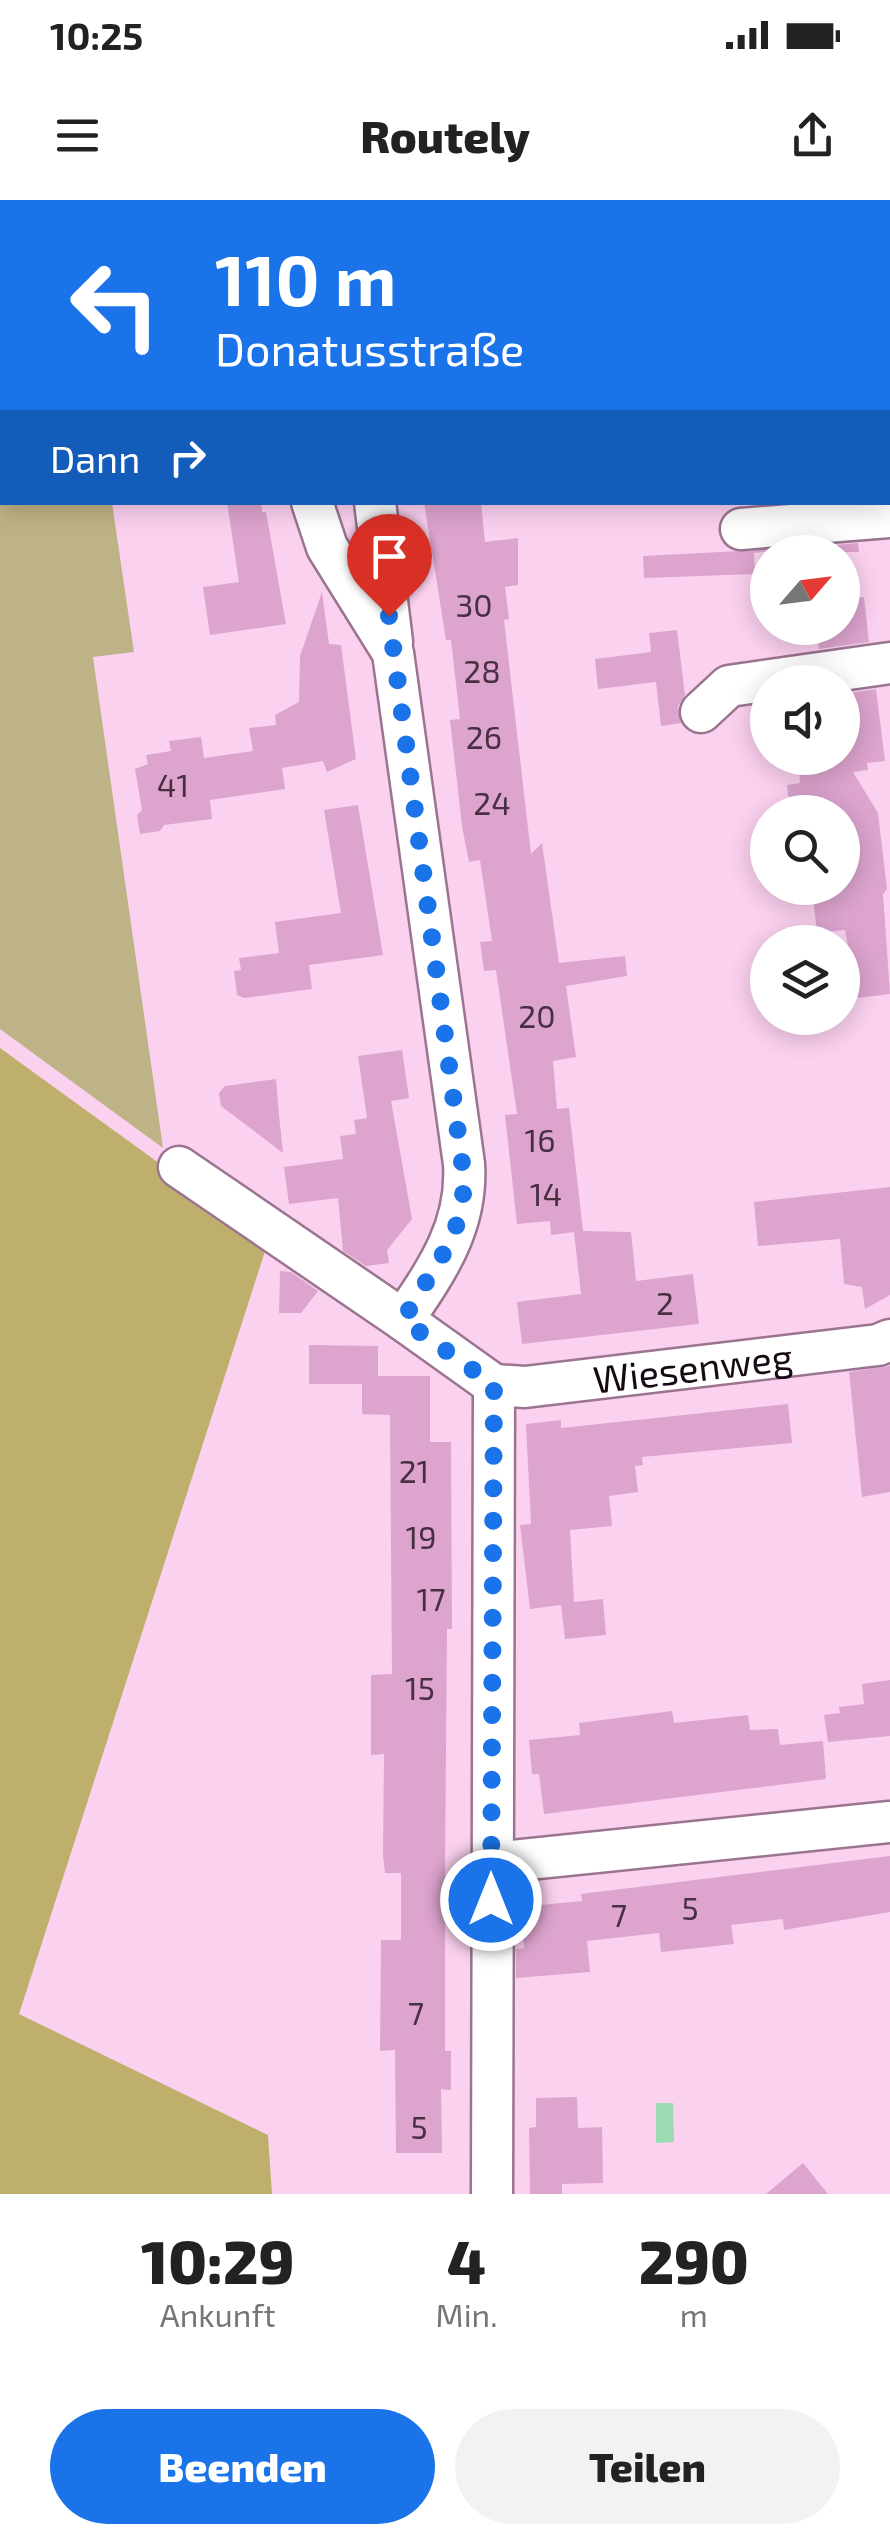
<!DOCTYPE html>
<html lang="de">
<head>
<meta charset="utf-8">
<style>
  body { margin:0; font-family:"Exo 2",sans-serif; background:#f2f2f2; color:#222; height:100vh; display:flex; flex-direction:column; font-size:38px; white-space:nowrap }
  * { box-sizing:border-box; margin:0 }
  p { font-size:32px; color:#767676 }
  .icon { flex:none; width:55px; height:55px; fill:none; stroke:currentColor; stroke-width:2; stroke-linecap:round; stroke-linejoin:round }
  .map { position:relative; height:1994px; overflow:hidden }
  .panel { display:flex; flex-direction:column; background:#fff; flex:1 }
  .panel>* { flex:none }
  .banner { position:absolute; left:0px; top:0px; width:890px; height:305px; box-shadow:0 5px 25px #0003; background:#1a73e8; color:#fff; overflow:hidden }
  .needle { width:65px; rotate:62deg }
  .controls { position:absolute; left:750px; top:335px; display:grid; gap:20px }
  .controls a { display:grid; place-items:center; width:110px; height:110px; border-radius:50%; background:#fff; box-shadow:0 5px 25px #0003; font-size:50px }
  .pin { position:absolute; display:grid; place-items:center; width:85px; height:85px; color:#fff; margin:-102px -42px; border-radius:50% 50% 50% 0; rotate:-45deg; box-shadow:0 0 10px #0007 }
  .pin .icon { rotate:45deg }
  .me { position:absolute; width:110px; margin:-55px; rotate:0deg; stroke-linejoin:round; filter:drop-shadow(0 0 8px #0008) }
  .turn { display:flex; align-items:center; gap:35px; height:210px; padding:0 50px; font-size:45px }
  .turn .icon { width:130px; height:130px; stroke-width:2.5 }
  .turn b { display:block; font-size:70px; line-height:85px }
  .then { display:flex; align-items:center; height:95px; padding:0 50px; background:#0003; gap:20px; font-size:38px }
  .eta { display:flex; justify-content:space-evenly; align-items:center; height:170px; text-align:center }
  .eta b { font-size:60px; font-weight:800; line-height:70px }
  .action { display:flex; gap:20px; margin-top:auto; padding:20px 50px }
  .action a { flex:1; height:115px; border-radius:60px; background:#1a73e8; color:#fff; font-size:40px; font-weight:800; line-height:115px; text-align:center }
  .action a+a { background:#f2f2f2; color:#222 }
  .status { display:flex; justify-content:space-between; align-items:center; height:70px; padding:0 50px; background:#fff; direction:ltr }
  .status svg { height:28px; fill:currentColor }
  header { display:flex; justify-content:space-between; align-items:center; height:130px; padding:0 50px; background:#fff; font-size:45px; font-weight:800 }
  .map>svg:first-child { display:block }
  .green { fill:#beb386 }
  .forest { fill:#bfaf6d }
  .water { fill:#9adbb2 }
  .building { fill:#dda4ce }
  .lines { fill:none; stroke-linecap:round; stroke-linejoin:round }
  .minor-casing { stroke:#9a7490; stroke-width:45 }
  .major-casing { stroke:#ac8078; stroke-width:58 }
  .minor { stroke:#fff; stroke-width:40 }
  .major { stroke:#fdd9cf; stroke-width:52 }
  .route { stroke:#1a73e8; stroke-width:18; stroke-dasharray:0 32.4 }
  .labels { text-anchor:middle; dominant-baseline:central; stroke-width:8; stroke-linejoin:round; paint-order:stroke }
  .number-label { font-size:32px; fill:#483042 }
  .street-label { font-size:38px; fill:#160913; stroke:#fee4f7 }
</style>
</head>
<body>
<div class="status"><b>10:25</b><svg viewBox="0 0 49 12"><path d="M0 12V9h3v3zM5 12V6h3v6zM10 12V3h3v9zM15 12V0h3v12zM26 1h20v11H26zM47 4h2v5h-2z"/></svg></div>
<header><svg class="icon" aria-label="menu" viewBox="0 0 24 24"><path d="M4 6h16M4 12h16M4 18h16"/></svg>Routely<svg class="icon" aria-label="share" viewBox="0 0 24 24"><path d="M12 15V3M7 8l5-5 5 5M5 13v7h14v-7"/></svg></header>
<div class="map">
<svg width="890" height="1994" viewBox="0 0 890 1994">
  <rect width="100%" height="100%" fill="#fbd1f0"/>
  <polygon class="green" points="0,72 2,302 112,303 134,452 93,457 163,948 0,829"/>
  <polygon class="forest" points="0,848 268,1042 19,1814 268,1935 272,1994 0,1994"/>
  <polygon class="water" points="656,1903 673,1903 674,1942 656,1943"/>
  <g class="building">
    <polygon points="227,302 261,302 262,312 266,312 286,424 210,435 203,387 239,382"/>
    <polygon points="424,302 481,302 485,342 518,338 518,385 505,387 509,419 504,420 531,654 542,643 559,763 625,756 627,776 566,786 576,857 553,861 557,909 569,908 583,1031 631,1032 636,1081 693,1074 699,1124 522,1144 517,1102 581,1094 574,1032 551,1035 550,1021 517,1024 505,915 517,914 496,770 484,771 480,742 492,741 480,660 469,662 462,626 450,520 460,519 451,440 446,440"/>
    <polygon points="858,343 859,352 803,352 802,348"/>
    <polygon points="797,348 754,353 755,374 644,378 643,356"/>
    <polygon points="322,392 329,444 341,445 356,559 327,572 323,561 282,568 285,589 210,600 212,619 164,625 160,631 140,634 137,615 142,610 135,569 148,564 146,555 171,551 169,541 201,537 204,558 253,551 249,528 276,525 275,515 299,502 300,456"/>
    <polygon points="864,397 869,442 819,449 816,428 842,428 842,401"/>
    <polygon points="677,430 685,495 678,506 681,523 661,526 656,482 598,489 595,459 651,452 649,433"/>
    <polygon points="876,489 885,561 867,563 868,570 853,572 878,613 887,689 883,694 890,794 858,798 845,730 817,733 812,688 842,688 842,612 790,612 787,585 800,583 798,558 842,558 842,494"/>
    <polygon points="358,605 383,755 309,765 312,789 244,798 237,795 234,771 241,770 239,758 279,753 275,722 341,713 324,610"/>
    <polygon points="402,850 409,898 391,901 412,1019 387,1050 389,1063 366,1066 343,1051 338,998 289,1004 284,967 343,959 340,936 356,934 354,920 367,918 358,856"/>
    <polygon points="276,879 279,915 283,953 221,906 219,893 225,886"/>
    <polygon points="890,987 890,1095 865,1109 862,1087 844,1084 840,1039 758,1046 754,1002"/>
    <polygon points="280,1071 291,1072 318,1091 301,1113 279,1113"/>
    <polygon points="309,1145 378,1146 378,1176 430,1176 430,1242 451,1242 452,1429 447,1429 445,1671 445,1851 451,1851 451,1890 441,1889 442,1953 396,1953 395,1850 380,1851 381,1740 401,1740 401,1673 385,1673 383,1656 384,1554 371,1555 371,1475 392,1474 390,1215 362,1214 362,1184 309,1184"/>
    <polygon points="890,1166 890,1292 862,1297 849,1172"/>
    <polygon points="788,1204 792,1243 642,1257 643,1265 635,1266 638,1292 609,1296 612,1326 570,1330 574,1402 603,1399 606,1435 565,1439 561,1405 530,1409 520,1325 531,1324 526,1224 561,1220 561,1228"/>
    <polygon points="890,1480 890,1536 828,1542 824,1515 840,1513 839,1507 864,1504 862,1484"/>
    <polygon points="672,1511 674,1523 748,1515 750,1530 778,1529 780,1545 823,1541 826,1579 544,1614 539,1574 532,1574 529,1540 580,1535 579,1523"/>
    <polygon points="890,1656 890,1712 784,1730 783,1719 731,1725 734,1744 661,1752 659,1733 587,1741 590,1772 516,1778 516,1749 524,1748 520,1707 582,1701 581,1694"/>
    <polygon points="577,1897 578,1928 602,1927 603,1983 562,1984 562,1994 530,1994 529,1928 536,1927 536,1898"/>
    <polygon points="803,1963 828,1994 766,1994"/>
  </g>
  <g class="lines">
    <g class="minor-casing">
      <g id="minor">
        <polyline points="304,0 305,2"/>
        <path d="M312,302l15,45 66,106 71,511c4,62 -27,106 -61,156l91,65 -2,809"/>
        <polyline points="375,302 392,442"/>
        <polyline points="741,329 890,317"/>
        <polyline points="701,512 729,486 890,463"/>
        <polyline points="179,967 403,1120"/>
        <path id="s1" d="M494,1185l31,2 353,-42 12,-5"/>
        <polyline points="491,1663 890,1622"/>
      </g>
    </g>
    <g class="major-casing">
      <g id="major">
        <polyline points="873,0 874,2"/>
        <polyline points="888,107 890,126"/>
      </g>
    </g>
    <use href="#minor" class="minor"/>
    <use href="#major" class="major"/>
  </g>
  <g class="lines">
    <polyline class="route" points="389,416 465,985 454,1036 403,1120 494,1185 491,1700"/>
  </g>
  <g class="labels">
    <g class="number-label">
      <text x="474" y="404">30</text>
      <text x="482" y="470">28</text>
      <text x="484" y="536">26</text>
      <text x="173" y="584">41</text>
      <text x="492" y="602">24</text>
      <text x="537" y="815">20</text>
      <text x="540" y="939">16</text>
      <text x="546" y="993">14</text>
      <text x="665" y="1102">2</text>
      <text x="414" y="1270">21</text>
      <text x="421" y="1336">19</text>
      <text x="431" y="1398">17</text>
      <text x="420" y="1487">15</text>
      <text x="690" y="1707">5</text>
      <text x="619" y="1714">7</text>
      <text x="416" y="1812">7</text>
      <text x="419" y="1926">5</text>
    </g>
    <g class="street-label">
      <text stroke="none"><textPath href="#s1" startOffset="200">Wiesenweg</textPath></text>
    </g>
  </g>
</svg>
<div class="controls">
<a><svg class="needle" viewBox="-14 -14 28 28"><path d="M0-13l5 13h-10z" fill="#e53935"/><path d="M0 13l5-13h-10z" fill="#767676"/></svg></a>
<a><svg class="icon" aria-label="sound" viewBox="0 0 24 24"><path d="M4 9h4l5-4v14l-5-4H4zM17 9q2 3 0 6"/></svg></a>
<a><svg class="icon" aria-label="search" viewBox="0 0 24 24"><circle cx="10" cy="10" r="6"/><path d="M15 15l6 6"/></svg></a>
<a><svg class="icon" aria-label="layers" viewBox="0 0 24 24"><path d="M12 4l9 5-9 5-9-5zM3 14l9 5 9-5"/></svg></a>
</div>
<div class="pin" style="left:389px;top:416px;background:#d93025"><svg class="icon" aria-label="arrive" viewBox="0 0 24 24"><path d="M6 21V4h12l-3 4 3 4H6"/></svg></div>
<svg class="me" style="left:491px;top:1700px" viewBox="-20 -20 40 40"><circle r="17" fill="#1a73e8" stroke="#fff" stroke-width="3"/><path d="M0-11L8 9 0 5-8 9z" fill="#fff"/></svg>
<div class="banner">
<div class="turn"><svg class="icon" aria-label="left" viewBox="0 0 24 24"><path d="M17 20v-9H6M10 6l-5 5 5 5"/></svg><div><b>110 m</b>Donatusstraße</div></div>
<div class="then">Dann<svg class="icon" aria-label="right" viewBox="0 0 24 24"><path d="M7 20v-9h11M14 6l5 5-5 5"/></svg></div>
</div>
</div>
<section class="panel">
<div class="eta">
<div><b>10:29</b><p>Ankunft</p></div>
<div><b>4</b><p>Min.</p></div>
<div><b>290</b><p>m</p></div>
</div>
<div class="action"><a>Beenden</a><a>Teilen</a></div>
</section>
</body>
</html>
